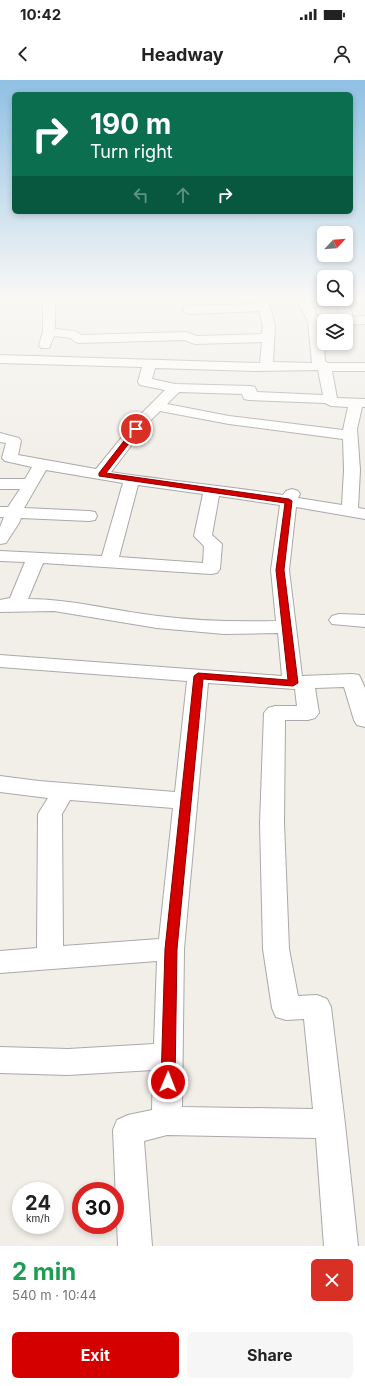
<!DOCTYPE html>
<html lang="en">
<head>
<meta charset="utf-8">
<style>
  body { margin:0; font-family:Inter,sans-serif; background:#f6f6f6; color:#222; height:100vh; display:flex; flex-direction:column; font-size:15px; white-space:nowrap }
  * { box-sizing:border-box; margin:0 }
  p { font-size:13px; color:#767676 }
  .icon { flex:none; width:22px; height:22px; fill:none; stroke:currentColor; stroke-width:2; stroke-linecap:round; stroke-linejoin:round }
  .map { position:relative; height:1166px; overflow:hidden }
  .details { display:flex; flex-direction:column; background:#fff; flex:1 }
  .details>* { flex:none }
  .banner { position:absolute; left:12px; top:12px; width:341px; height:122px; border-radius:6px; box-shadow:0 2px 6px #0003; background:#0b6e4f; color:#fff; overflow:hidden }
  .needle { width:26px; rotate:64deg }
  .fabs { position:absolute; left:317px; top:146px; display:grid; gap:8px }
  .fabs a { display:grid; place-items:center; width:36px; height:36px; border-radius:6px; background:#fff; box-shadow:0 2px 6px #0003; font-size:20px }
  .speed { position:absolute; left:12px; top:1102px; display:flex; gap:8px; font-size:20px; font-weight:700; text-align:center }
  .speed>* { display:grid; place-content:center; width:52px; height:52px; border-radius:50%; background:#fff; box-shadow:0 2px 6px #0003; line-height:1 }
  .speed small { font-size:10px; font-weight:400 }
  .speed .limit { border:6px solid #d22; background:#fff; color:#111 }
  .pin { position:absolute; display:grid; place-items:center; width:34px; height:34px; color:#fff; margin:-17px; border:2px solid #fff; border-radius:50%; box-shadow:0 1px 4px #0007 }
  .me { position:absolute; width:44px; margin:-22px; rotate:1deg; stroke-linejoin:round; filter:drop-shadow(0 0 3px #0008) }
  .turn { display:flex; align-items:center; gap:14px; height:84px; padding:0 12px; font-size:18px }
  .turn .icon { width:52px; height:52px; stroke-width:2.5 }
  .turn b { display:block; font-size:28px; line-height:34px }
  .lanes { display:flex; align-items:center; height:38px; padding:0 12px; background:#0003; justify-content:center; gap:20px; direction:ltr }
  .lanes .off { opacity:.35 }
  .round { display:grid; place-items:center; flex:none; width:42px; height:42px; border-radius:6px; background:#f6f6f6 }
  .overview { display:flex; align-items:center; justify-content:space-between; height:68px; padding:0 12px }
  h1 { font-size:24px; font-weight:700; line-height:30px; color:#1e9e55 }
  .cta { display:flex; gap:8px; margin-top:auto; padding:8px 12px }
  .cta a { flex:1; height:46px; border-radius:6px; background:#d40000; color:#fff; font-size:16px; font-weight:700; line-height:46px; text-align:center }
  .cta a+a { background:#f6f6f6; color:#222 }
  .status { display:flex; justify-content:space-between; align-items:center; height:28px; padding:0 20px; background:#fff; direction:ltr }
  .status svg { height:11px; fill:currentColor }
  header { display:flex; justify-content:space-between; align-items:center; height:52px; padding:0 12px; background:#fff; font-size:18px; font-weight:700 }
  .map>svg:first-child { display:block }
  .lines { fill:none; stroke-linecap:round; stroke-linejoin:round }
  .minor-casing { stroke:#a9a9a9; stroke-width:2 }
  .minor { fill:#fff; fill-rule:evenodd }
  .route { fill:#d40000; stroke:#8a0000 }
</style>
</head>
<body>
<div class="status"><b>10:42</b><svg viewBox="0 0 49 12"><path d="M0 12V9h3v3zM5 12V6h3v6zM10 12V3h3v9zM15 12V0h3v12zM26 1h20v11H26zM47 4h2v5h-2z"/></svg></div>
<header><svg class="icon" aria-label="back" viewBox="0 0 24 24"><path d="M15 5l-7 7 7 7"/></svg>Headway<svg class="icon" aria-label="person" viewBox="0 0 24 24"><circle cx="12" cy="8" r="4"/><path d="M4 21q1-7 8-7t8 7"/></svg></header>
<div class="map">
<svg width="365" height="1166" viewBox="0 0 365 1166">
  <rect width="100%" height="100%" fill="#f2efe9"/>
  <g class="lines">
    <g class="minor-casing">
      <g id="minor">
        <path d="M256,219h12l7,27 -2,36 39,1 -4,-41 -11,-23h12l9,19 23,-1 -6,-18h12l6,18 12,-1v8l-17,1 -2,-1v-3h-22v4h-4l4,19 1,17 3,2h37v8h-33l5,27 28,1v8h-3l-5,22 3,41 -2,38 7,1v10l-69,-12 -7,63 13,106 50,-2 7,1 6,13v39l-8,-2 -3,-5 -10,-33 -29,1 4,25 -4,5 -7,2h-23l-1,103 5,126 9,47 19,-1 10,4 4,8 14,117 13,122h-34l-8,-108 -149,-3 -23,6 8,105h-34l-5,-116 4,-10 11,-5 24,-5 1,-40 -85,5 -68,-2v-26l68,2 86,-5 3,-83 -157,12v-22l37,-3 1,-134 10,-16 -48,-6v-16l39,5 136,11 12,-111 -187,-14v-12l282,21 -4,-43 -54,1 -67,-6 -103,-17 -54,1v-12l10,-2 15,-36 -25,-1v-10l102,5 21,-73 -77,-13 -22,38 65,3 6,1 2,4 -2,4 -6,1 -68,-3 -2,5 -13,20 -6,1v-17l4,-10h-4v-10h8l12,-18h-20v-10h25l7,-12 -27,-6 -3,-3 4,-15 -6,-1v-9l19,5 2,3 -3,14 78,14 44,-54 25,-25 -25,-5 -2,-3 4,-15 -142,-4v-8l260,8 2,-21 -67,2 -11,-4 -105,3 -4,-1 -4,-4 -17,-2 -5,12h-8l-2,-3 4,-13v-28l2,-2h8l2,2v25l20,2 7,4 104,-3 11,4 65,-2 1,-8 -4,-15 -70,3 -4,-1 -2,-3 2,-3 4,-1 68,-2zM155,288l102,3 61,-1 5,25 -66,-3 -2,-5 -5,-1 -75,-2 -23,-5zM179,312l63,2 2,5 5,1 76,3 6,3 17,1 -5,23 -114,-14 -62,-12zM160,331l69,13 114,15 1,31 -2,35 -44,-7 2,-4 -2,-3 -6,-2 -6,2 -3,4c-57,-9 -115,-14 -172,-23l39,-51zM138,405l65,9 -9,42 10,10 -1,17 -84,-6zM219,416l61,9 -9,65 5,51c-39,1 -78,0 -118,-5 -44,-5 -86,-17 -130,-17l15,-36 168,11 6,-1 3,-4 2,-25 -10,-9zM208,603l87,6 2,17h-22l-7,2 -4,5 -4,110 3,126 9,59 4,9 10,3 18,-1 9,90 -131,-2 2,-158zM70,720l103,8 -14,131 -96,7 -1,-132z"/>
        <polygon points="339,534 365,535 365,547 332,544 329,540 332,536"/>
      </g>
    </g>
    <use href="#minor" class="minor"/>
  </g>
  <linearGradient id="sky" x2="0" y2="1"><stop stop-color="#8fc0e4"/><stop offset="0.57" stop-color="#f9f8f5"/><stop offset="1" stop-color="#f9f8f5" stop-opacity="0"/></linearGradient>
  <rect width="365" height="382" fill="url(#sky)"/>
  <polygon class="route" points="136,347 140,349 106,393 289,419 292,421 284,490 298,603 293,606 203,599 177,869 175,1002 173,1007 168,1008 163,1007 161,1002 165,869 194,596 198,593 288,600 276,490 285,423 99,396 99,393 134,348"/>
</svg>
<div class="fabs">
<a><svg class="needle" viewBox="-14 -14 28 28"><path d="M0-13l5 13h-10z" fill="#e53935"/><path d="M0 13l5-13h-10z" fill="#767676"/></svg></a>
<a><svg class="icon" aria-label="search" viewBox="0 0 24 24"><circle cx="10" cy="10" r="6"/><path d="M15 15l6 6"/></svg></a>
<a><svg class="icon" aria-label="layers" viewBox="0 0 24 24"><path d="M12 4l9 5-9 5-9-5zM3 14l9 5 9-5"/></svg></a>
</div>
<div class="speed"><div>24<small>km/h</small></div><div class="limit">30</div></div>
<div class="pin" style="left:136px;top:349px;background:#d93025"><svg class="icon" aria-label="arrive" viewBox="0 0 24 24"><path d="M6 21V4h12l-3 4 3 4H6"/></svg></div>
<svg class="me" style="left:168px;top:1002px" viewBox="-20 -20 40 40"><circle r="17" fill="#d40000" stroke="#fff" stroke-width="3"/><path d="M0-11L8 9 0 5-8 9z" fill="#fff"/></svg>
<div class="banner">
<div class="turn"><svg class="icon" aria-label="right" viewBox="0 0 24 24"><path d="M7 20v-9h11M14 6l5 5-5 5"/></svg><div><b>190 m</b>Turn right</div></div>
<div class="lanes"><svg class="icon off" aria-label="left" viewBox="0 0 24 24"><path d="M17 20v-9H6M10 6l-5 5 5 5"/></svg><svg class="icon off" aria-label="ahead" viewBox="0 0 24 24"><path d="M12 20V5M6 11l6-6 6 6"/></svg><svg class="icon" aria-label="right" viewBox="0 0 24 24"><path d="M7 20v-9h11M14 6l5 5-5 5"/></svg></div>
</div>
</div>
<section class="details">
<div class="overview"><div><h1>2 min</h1><p>540 m · 10:44</p></div><a class="round" style="background:#d93025;color:#fff"><svg class="icon" aria-label="close" viewBox="0 0 24 24"><path d="M6 6l12 12M18 6L6 18"/></svg></a></div>
<div class="cta"><a>Exit</a><a>Share</a></div>
</section>
</body>
</html>
